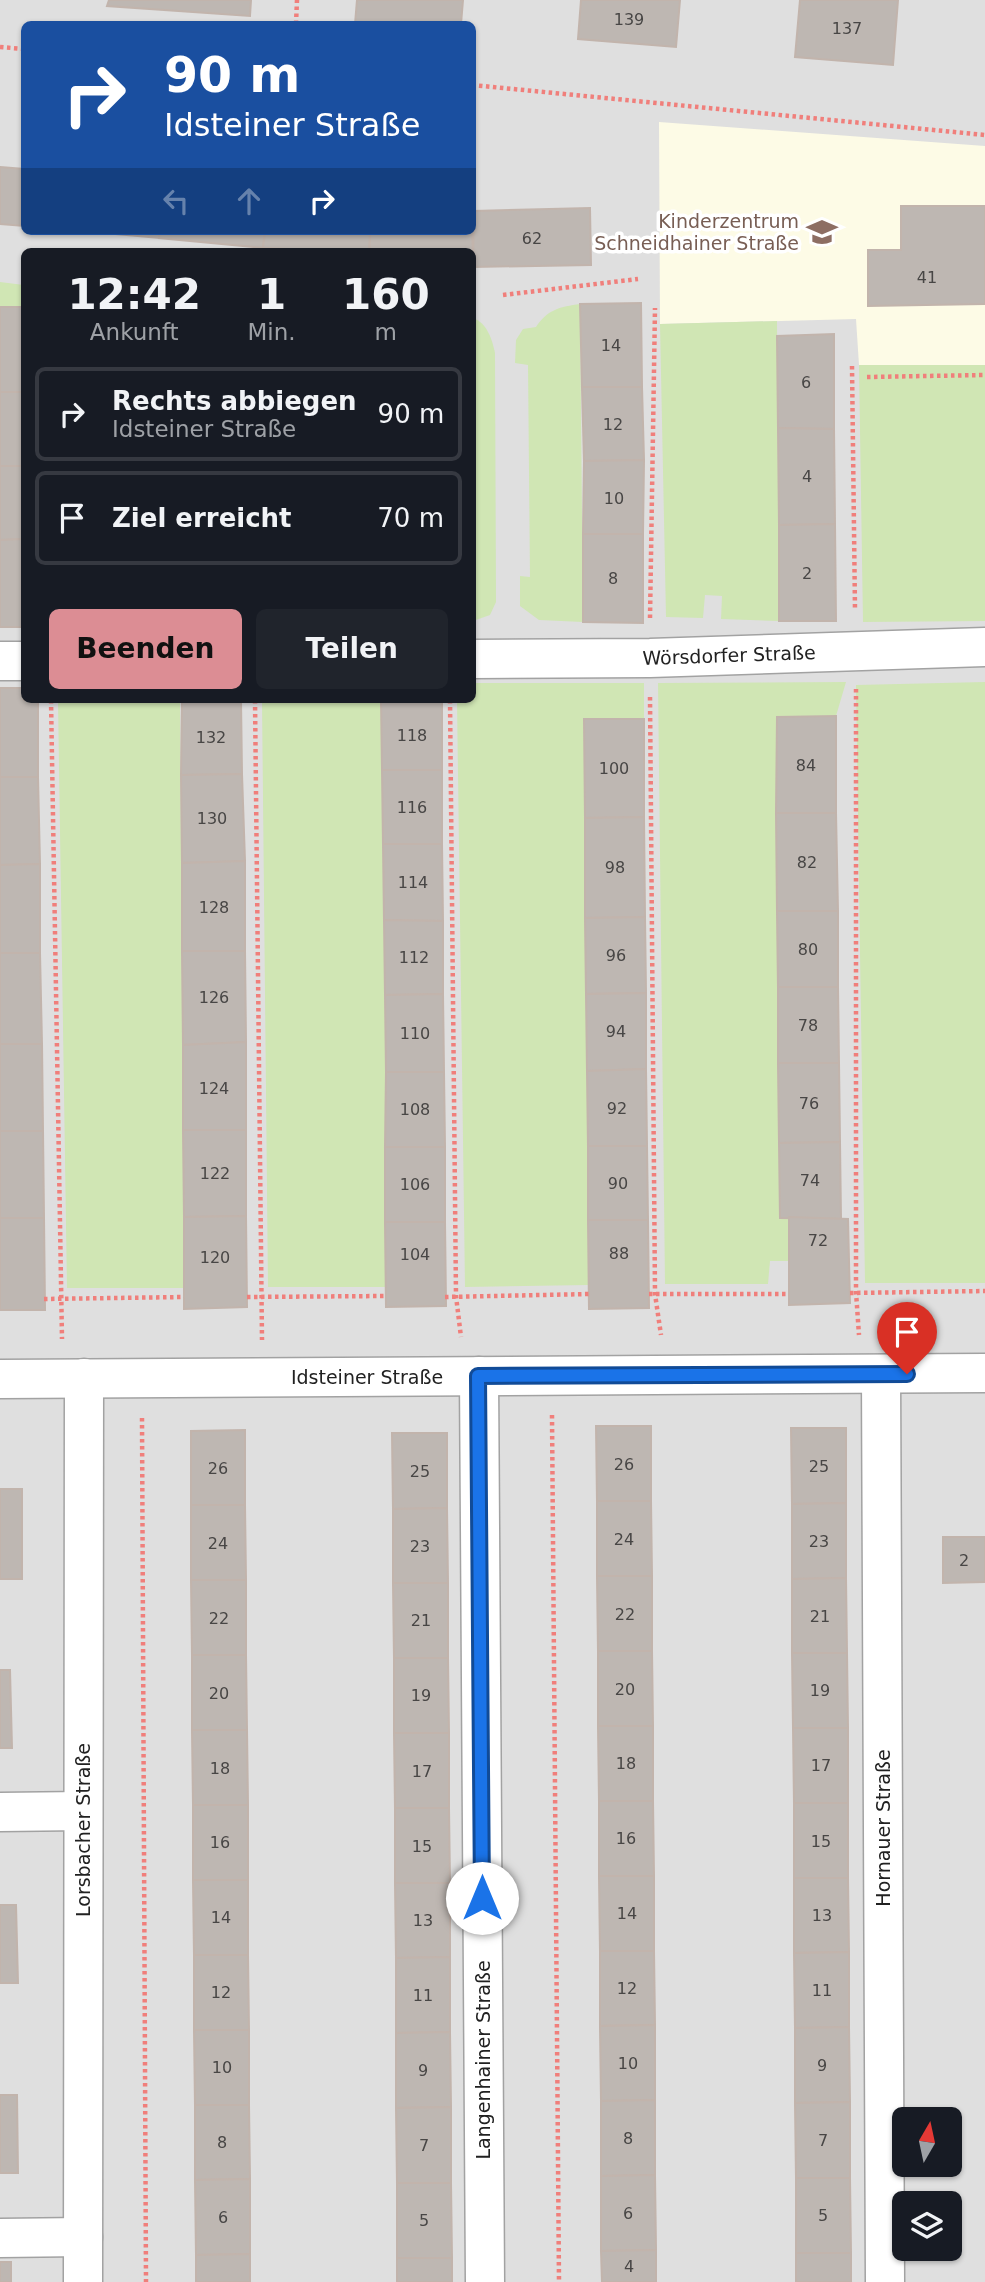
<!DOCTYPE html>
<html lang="de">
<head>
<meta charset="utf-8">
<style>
  body { margin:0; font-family:"DejaVu Sans",sans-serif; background:#20242c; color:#f1f3f6; height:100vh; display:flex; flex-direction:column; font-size:26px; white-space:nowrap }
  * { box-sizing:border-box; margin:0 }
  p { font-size:23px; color:#9ea1a6 }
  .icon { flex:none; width:38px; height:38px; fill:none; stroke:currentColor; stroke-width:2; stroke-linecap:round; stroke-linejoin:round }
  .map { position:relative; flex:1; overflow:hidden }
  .sheet { position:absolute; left:21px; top:248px; width:455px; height:455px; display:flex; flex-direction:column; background:#171b24; border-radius:10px; box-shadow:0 2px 5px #0004 }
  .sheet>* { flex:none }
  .guide { position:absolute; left:21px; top:21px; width:455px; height:214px; border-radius:10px; box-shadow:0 2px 5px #0004; background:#1a4fa0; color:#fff; overflow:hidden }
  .needle { width:46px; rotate:9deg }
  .controls { position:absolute; left:892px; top:2107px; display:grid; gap:14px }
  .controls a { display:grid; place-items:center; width:70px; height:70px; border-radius:10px; background:#171b24; box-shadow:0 2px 5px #0004; font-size:35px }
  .pin { position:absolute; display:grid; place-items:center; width:60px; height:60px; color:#fff; margin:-72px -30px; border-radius:50% 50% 50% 0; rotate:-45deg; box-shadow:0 0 7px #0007 }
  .pin .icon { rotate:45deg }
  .me { position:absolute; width:77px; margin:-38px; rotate:0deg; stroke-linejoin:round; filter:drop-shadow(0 0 5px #0008) }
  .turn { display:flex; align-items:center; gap:24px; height:147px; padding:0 28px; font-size:32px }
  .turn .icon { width:91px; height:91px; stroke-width:2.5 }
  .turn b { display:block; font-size:49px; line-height:60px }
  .lanes { display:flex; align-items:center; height:66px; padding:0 28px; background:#0003; justify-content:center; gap:35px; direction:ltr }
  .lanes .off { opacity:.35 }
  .eta { display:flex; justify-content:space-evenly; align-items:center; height:119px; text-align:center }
  .eta b { font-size:42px; font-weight:600; line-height:49px }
  .action { display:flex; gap:14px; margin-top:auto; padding:14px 28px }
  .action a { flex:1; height:80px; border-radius:10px; background:#dc8d94; color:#111; font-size:28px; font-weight:600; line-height:80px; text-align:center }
  .action a+a { background:#20242c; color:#f1f3f6 }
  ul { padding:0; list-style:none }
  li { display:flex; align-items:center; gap:21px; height:94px; margin:0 14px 10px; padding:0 14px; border:4px solid #363941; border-radius:10px }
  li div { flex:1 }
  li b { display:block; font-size:26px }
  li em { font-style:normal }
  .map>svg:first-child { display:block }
  .residential { fill:#dfdfdf; fill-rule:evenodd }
  .education { fill:#fdfbe6 }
  .grass { fill:#d0e6b4 }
  .building { fill:#beb7b2; stroke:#c2b4ac; stroke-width:2 }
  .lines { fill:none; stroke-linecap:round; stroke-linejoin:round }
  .street-casing { stroke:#a2a2a2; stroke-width:41 }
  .path { stroke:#f07f7b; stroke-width:4.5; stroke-dasharray:3.5 3.5; stroke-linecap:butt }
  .street { stroke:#fff; stroke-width:38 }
  .route-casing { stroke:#114b97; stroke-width:18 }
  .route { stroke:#1a73e8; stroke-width:12 }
  .labels { text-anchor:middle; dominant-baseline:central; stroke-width:7; stroke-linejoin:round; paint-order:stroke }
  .number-label { font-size:16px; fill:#484645 }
  .education-label { font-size:19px; fill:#785e54; stroke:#fff; text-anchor:end }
  .street-label { font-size:19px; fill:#212121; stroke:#fff }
</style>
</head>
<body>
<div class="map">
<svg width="985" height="2282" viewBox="0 0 985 2282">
  <rect width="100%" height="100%" fill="#f1eee9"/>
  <path class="residential" d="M0,0h985v2282h-985zM24,24h448v207h-448zM24,252h448v448h-448zM905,2119h45v46h-45zM905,2203h45v46h-45z"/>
  <polygon class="education" points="659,122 985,146 985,365 859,365 856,319 660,324"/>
  <g class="grass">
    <polygon points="0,282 24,285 24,307 0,307"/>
    <path d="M580,304l3,318 -44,-2 -19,-14v-30l10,1 -2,-212 -13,-2 1,-23 7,-11 13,-2c12,-18 24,-20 44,-23z"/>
    <path d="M473,318c14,5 19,21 22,35l1,249 -6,13 -17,6z"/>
    <polygon points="777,321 779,621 721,619 722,596 705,595 703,618 666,617 660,324"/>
    <polygon points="859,365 985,365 985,621 863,622"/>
    <polygon points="846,682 836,716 777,718 780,1218 789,1217 789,1261 770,1261 768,1284 665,1284 658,683"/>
    <polygon points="985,682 985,1283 865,1283 856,685"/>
    <polygon points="473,683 644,683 644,719 584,719 589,1285 465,1287 457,700 472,700"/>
    <polygon points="58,700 180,700 184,1288 67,1288"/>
    <polygon points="262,700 381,700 387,1134 386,1287 268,1287"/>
  </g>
  <g class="building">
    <polygon points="109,0 251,0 250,16 107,6"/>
    <polygon points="357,0 463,0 461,24 355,24"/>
    <polygon points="581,0 680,0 676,47 578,39"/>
    <polygon points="800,0 898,0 893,65 795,57"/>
    <polygon points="0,167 24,169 24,226 0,224"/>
    <polygon points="901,206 985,206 985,304 868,306 868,250 901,250"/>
    <polygon points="590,208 591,265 473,267 474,211"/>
    <polygon points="472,211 473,267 472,252 369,252 370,231 472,231"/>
    <polygon points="82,231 160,231 159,238"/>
    <polygon points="160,231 265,231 263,248 159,238"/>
    <polygon points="265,231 370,231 369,252 263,248"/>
    <polygon points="641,303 642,387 582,387 580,304"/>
    <rect x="0" y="307" width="24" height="85"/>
    <polygon points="834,334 834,429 778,428 777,336"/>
    <polygon points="582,387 642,387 644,460 584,461"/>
    <rect x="0" y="392" width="24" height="74"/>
    <polygon points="778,428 834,429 835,524 779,525"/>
    <polygon points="644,460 643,534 583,534 584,461"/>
    <polygon points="0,466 24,466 24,539 0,540"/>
    <polygon points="835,524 836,621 779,621 779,525"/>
    <polygon points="583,534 643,534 643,623 583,622"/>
    <polygon points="24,539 24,627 0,627 0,540"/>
    <polygon points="0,688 24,688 24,700 38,700 38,777 0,777"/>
    <polygon points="182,700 241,700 242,774 181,775"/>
    <polygon points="381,700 442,700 442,770 382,770"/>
    <polygon points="836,716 836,813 776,813 777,717"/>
    <polygon points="584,719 644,719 644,817 585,818"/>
    <polygon points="382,770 442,770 442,844 383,844"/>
    <polygon points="242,774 245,861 182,863 181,775"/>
    <polygon points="0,777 38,777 40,864 0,865"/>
    <polygon points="776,813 836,813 838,911 777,911"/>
    <polygon points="644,817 645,917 585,918 585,818"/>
    <polygon points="383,844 442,844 443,921 384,920"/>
    <polygon points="245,861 245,951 182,951 182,863"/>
    <polygon points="40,864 40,953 0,953 0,865"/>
    <polygon points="777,911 838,911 838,987 778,987"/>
    <polygon points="645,917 646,993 586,994 585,918"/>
    <polygon points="384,920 443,921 443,994 385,995"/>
    <polygon points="182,951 245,951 246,1042 183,1045"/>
    <polygon points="0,953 40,953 42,1044 0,1044"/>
    <polygon points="778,987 838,987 839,1063 778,1063"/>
    <polygon points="646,993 646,1069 587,1071 586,994"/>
    <polygon points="443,994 444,1072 386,1072 385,995"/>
    <polygon points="246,1042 246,1130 183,1130 183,1045"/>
    <polygon points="0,1044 42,1044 43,1131 0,1131"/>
    <polygon points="778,1063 839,1063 840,1142 779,1143"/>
    <polygon points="646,1069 647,1146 588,1146 587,1071"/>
    <polygon points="386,1072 444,1072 445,1147 385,1147"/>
    <polygon points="183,1130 246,1130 246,1216 184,1217"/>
    <polygon points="0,1131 43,1131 44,1218 0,1218"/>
    <polygon points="840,1142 841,1219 780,1218 779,1143"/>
    <polygon points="588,1146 647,1146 648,1220 588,1220"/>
    <rect x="385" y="1147" width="60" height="75"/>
    <polygon points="246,1216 247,1307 184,1309 184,1217"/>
    <polygon points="789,1217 848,1219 850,1303 789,1305"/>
    <polygon points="0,1218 44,1218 45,1310 0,1310"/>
    <polygon points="588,1220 648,1220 649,1308 589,1309"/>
    <polygon points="385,1222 445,1222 446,1306 386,1307"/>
    <polygon points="596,1426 651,1426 651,1501 597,1501"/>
    <polygon points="791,1428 846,1428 846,1503 792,1504"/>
    <polygon points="245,1430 245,1505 191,1505 191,1431"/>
    <polygon points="392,1433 447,1433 447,1508 393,1509"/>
    <rect x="0" y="1489" width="22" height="90"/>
    <polygon points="597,1501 651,1501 652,1576 597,1576"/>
    <polygon points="846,1503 846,1578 792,1579 792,1504"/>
    <polygon points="191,1505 245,1505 246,1580 191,1580"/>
    <polygon points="447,1508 448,1583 393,1583 393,1509"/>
    <polygon points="943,1537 985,1537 985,1582 943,1583"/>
    <polygon points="597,1576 652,1576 652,1651 598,1651"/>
    <polygon points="846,1578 847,1653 792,1653 792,1579"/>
    <polygon points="191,1580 246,1580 246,1655 192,1655"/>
    <polygon points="393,1583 448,1583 448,1658 394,1658"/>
    <polygon points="598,1651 652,1651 653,1726 598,1726"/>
    <polygon points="792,1653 847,1653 848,1728 793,1728"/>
    <polygon points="192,1655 246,1655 247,1730 192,1730"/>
    <polygon points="394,1658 448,1658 449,1733 394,1733"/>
    <polygon points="0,1670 10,1670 12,1748 0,1748"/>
    <polygon points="598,1726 653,1726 653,1801 599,1801"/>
    <polygon points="793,1728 848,1728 848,1803 794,1803"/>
    <polygon points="192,1730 247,1730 248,1805 193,1805"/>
    <polygon points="394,1733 449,1733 449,1808 395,1808"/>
    <polygon points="599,1801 653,1801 654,1876 599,1876"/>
    <rect x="794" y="1803" width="54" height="75"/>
    <rect x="193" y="1805" width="55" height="75"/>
    <polygon points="395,1808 449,1808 450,1883 395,1883"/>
    <polygon points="599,1876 654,1876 654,1951 600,1951"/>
    <polygon points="794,1878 848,1878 849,1952 794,1953"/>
    <polygon points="193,1880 248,1880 248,1955 194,1955"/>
    <polygon points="395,1883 450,1883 450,1957 396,1958"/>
    <polygon points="0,1905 16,1905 18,1983 0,1983"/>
    <polygon points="600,1951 654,1951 655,2025 600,2026"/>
    <polygon points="849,1952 849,2027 795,2028 794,1953"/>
    <polygon points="194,1955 248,1955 249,2030 194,2030"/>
    <polygon points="450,1957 450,2032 396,2033 396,1958"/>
    <polygon points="655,2025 655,2100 601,2101 600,2026"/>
    <polygon points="849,2027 850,2102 795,2103 795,2028"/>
    <polygon points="194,2030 249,2030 249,2105 195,2105"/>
    <polygon points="450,2032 451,2107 396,2108 396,2033"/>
    <polygon points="0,2095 17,2095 18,2173 0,2173"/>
    <polygon points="655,2100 655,2175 601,2176 601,2101"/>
    <polygon points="850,2102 850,2178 796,2178 795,2103"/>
    <polygon points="195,2105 249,2105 250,2179 195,2180"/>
    <polygon points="451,2107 451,2183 397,2183 396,2108"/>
    <polygon points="655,2175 656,2250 601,2251 601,2176"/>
    <polygon points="796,2178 850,2178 851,2253 796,2253"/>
    <polygon points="250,2179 250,2254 196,2255 195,2180"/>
    <polygon points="397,2183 451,2183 452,2258 397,2258"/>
    <polygon points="656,2250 656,2282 602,2282 601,2251"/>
    <rect x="796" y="2253" width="55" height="29"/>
    <polygon points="250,2254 250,2282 196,2282 196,2255"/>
    <rect x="397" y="2258" width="55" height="24"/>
    <rect x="0" y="2262" width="11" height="20"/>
  </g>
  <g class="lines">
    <g class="street-casing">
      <g id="street">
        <polyline points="472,659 650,658 985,647"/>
        <polyline points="0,661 24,661"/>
        <polyline points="881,1374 885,2282"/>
        <polyline points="479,1376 485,2282"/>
        <polyline points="0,1379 985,1373"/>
        <polyline points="0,1812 83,1811"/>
        <polyline points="0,2238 83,2237"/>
        <polyline points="83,2282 84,1378"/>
      </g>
    </g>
    <g class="path">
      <polyline points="296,24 297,0"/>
      <polyline points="0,47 24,49"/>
      <polyline points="472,85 985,135"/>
      <polyline points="503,295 638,279"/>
      <polyline points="852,366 855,610"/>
      <polyline points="867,377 985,375"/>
      <polyline points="650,618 655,308"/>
      <polyline points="856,689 856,1292 859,1335"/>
      <polyline points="650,697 655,1294 661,1335"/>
      <polyline points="51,700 62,1339"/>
      <polyline points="255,700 262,1340"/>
      <polyline points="450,700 456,1296 461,1337"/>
      <polyline points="850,1293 985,1291"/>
      <polyline points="649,1294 789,1294"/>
      <polyline points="247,1297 386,1296"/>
      <polyline points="445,1297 589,1294"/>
      <polyline points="44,1299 184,1297"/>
      <polyline points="552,1415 559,2282"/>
      <polyline points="142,1418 146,2282"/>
    </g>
    <use href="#street" class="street"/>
  </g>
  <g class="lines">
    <g class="route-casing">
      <polyline id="route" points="482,1898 478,1376 907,1374"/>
    </g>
    <use href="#route" class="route"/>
  </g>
  <defs>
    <g id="school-bare" transform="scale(2.415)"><path d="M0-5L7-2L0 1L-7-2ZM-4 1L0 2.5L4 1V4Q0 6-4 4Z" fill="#8d6e63" stroke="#fff" stroke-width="2.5" paint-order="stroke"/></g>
  </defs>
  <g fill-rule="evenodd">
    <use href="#school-bare" x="822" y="232"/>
  </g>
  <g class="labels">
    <g class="number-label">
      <text x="629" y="19">139</text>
      <text x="847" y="28">137</text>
      <text x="532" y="238">62</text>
      <text x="927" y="277">41</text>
      <text x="611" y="345">14</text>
      <text x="806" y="382">6</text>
      <text x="613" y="424">12</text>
      <text x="807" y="476">4</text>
      <text x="614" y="498">10</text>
      <text x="807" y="573">2</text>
      <text x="613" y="578">8</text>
      <text x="412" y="735">118</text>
      <text x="211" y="737">132</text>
      <text x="806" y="765">84</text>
      <text x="614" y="768">100</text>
      <text x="412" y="807">116</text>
      <text x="212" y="818">130</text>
      <text x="807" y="862">82</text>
      <text x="615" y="867">98</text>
      <text x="413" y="882">114</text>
      <text x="214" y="907">128</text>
      <text x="808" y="949">80</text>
      <text x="616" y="955">96</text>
      <text x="414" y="957">112</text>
      <text x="214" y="997">126</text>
      <text x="808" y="1025">78</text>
      <text x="616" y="1031">94</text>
      <text x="415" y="1033">110</text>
      <text x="214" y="1088">124</text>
      <text x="809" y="1103">76</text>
      <text x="617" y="1108">92</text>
      <text x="415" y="1109">108</text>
      <text x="215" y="1173">122</text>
      <text x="810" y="1180">74</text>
      <text x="618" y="1183">90</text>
      <text x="415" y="1184">106</text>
      <text x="818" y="1240">72</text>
      <text x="619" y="1253">88</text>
      <text x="415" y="1254">104</text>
      <text x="215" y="1257">120</text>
      <text x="624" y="1464">26</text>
      <text x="819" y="1466">25</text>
      <text x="218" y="1468">26</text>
      <text x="420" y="1471">25</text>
      <text x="624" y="1539">24</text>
      <text x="819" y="1541">23</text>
      <text x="218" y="1543">24</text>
      <text x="420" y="1546">23</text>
      <text x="964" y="1560">2</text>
      <text x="625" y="1614">22</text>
      <text x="820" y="1616">21</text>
      <text x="219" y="1618">22</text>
      <text x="421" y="1620">21</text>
      <text x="625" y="1689">20</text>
      <text x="820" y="1690">19</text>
      <text x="219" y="1693">20</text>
      <text x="421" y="1695">19</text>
      <text x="626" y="1763">18</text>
      <text x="821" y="1765">17</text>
      <text x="220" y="1768">18</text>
      <text x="422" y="1771">17</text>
      <text x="626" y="1838">16</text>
      <text x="821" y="1841">15</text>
      <text x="220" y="1842">16</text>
      <text x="422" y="1846">15</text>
      <text x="627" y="1913">14</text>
      <text x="822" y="1915">13</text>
      <text x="221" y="1917">14</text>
      <text x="423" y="1920">13</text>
      <text x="627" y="1988">12</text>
      <text x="822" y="1990">11</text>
      <text x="221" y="1992">12</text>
      <text x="423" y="1995">11</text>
      <text x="628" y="2063">10</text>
      <text x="822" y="2065">9</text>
      <text x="222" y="2067">10</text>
      <text x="423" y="2070">9</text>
      <text x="628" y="2138">8</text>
      <text x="823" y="2140">7</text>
      <text x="222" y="2142">8</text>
      <text x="424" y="2145">7</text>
      <text x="628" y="2213">6</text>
      <text x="823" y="2215">5</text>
      <text x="223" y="2217">6</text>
      <text x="424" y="2220">5</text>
      <text x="629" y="2266">4</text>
    </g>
    <g class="education-label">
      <text x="799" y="221">Kinderzentrum<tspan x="799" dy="22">Schneidhainer Straße</tspan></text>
    </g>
    <g class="street-label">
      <text transform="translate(729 655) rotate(-2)">Wörsdorfer Straße</text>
      <text x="367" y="1377">Idsteiner Straße</text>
      <text transform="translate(883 1828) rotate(-90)">Hornauer Straße</text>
      <text transform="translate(83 1830) rotate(-90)">Lorsbacher Straße</text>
      <text transform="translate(483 2060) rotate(-90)">Langenhainer Straße</text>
    </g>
  </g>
</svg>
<div class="controls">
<a><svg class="needle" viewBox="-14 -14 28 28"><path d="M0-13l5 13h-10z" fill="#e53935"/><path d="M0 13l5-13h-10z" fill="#9ea1a6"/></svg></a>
<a><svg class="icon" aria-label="layers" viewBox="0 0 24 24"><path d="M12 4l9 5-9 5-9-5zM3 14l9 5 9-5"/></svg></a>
</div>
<div class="pin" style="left:907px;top:1374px;background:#d93025"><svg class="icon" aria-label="arrive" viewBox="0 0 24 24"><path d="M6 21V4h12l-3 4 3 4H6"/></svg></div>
<svg class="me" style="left:482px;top:1898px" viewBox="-20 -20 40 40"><circle r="19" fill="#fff"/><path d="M0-13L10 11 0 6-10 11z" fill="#1a73e8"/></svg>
<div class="guide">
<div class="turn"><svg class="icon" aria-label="right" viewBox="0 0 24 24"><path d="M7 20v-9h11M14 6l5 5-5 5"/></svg><div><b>90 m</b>Idsteiner Straße</div></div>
<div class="lanes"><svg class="icon off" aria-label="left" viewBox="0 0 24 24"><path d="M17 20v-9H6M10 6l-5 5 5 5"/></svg><svg class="icon off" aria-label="ahead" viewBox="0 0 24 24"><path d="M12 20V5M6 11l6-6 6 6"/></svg><svg class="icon" aria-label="right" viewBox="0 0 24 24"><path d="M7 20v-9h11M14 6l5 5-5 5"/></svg></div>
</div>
<section class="sheet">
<div class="eta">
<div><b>12:42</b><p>Ankunft</p></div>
<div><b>1</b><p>Min.</p></div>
<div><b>160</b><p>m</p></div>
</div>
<ul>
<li><svg class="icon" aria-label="right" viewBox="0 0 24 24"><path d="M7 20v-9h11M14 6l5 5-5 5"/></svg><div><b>Rechts abbiegen</b><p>Idsteiner Straße</p></div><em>90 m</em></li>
<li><svg class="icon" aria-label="arrive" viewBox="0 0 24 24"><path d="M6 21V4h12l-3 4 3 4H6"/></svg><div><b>Ziel erreicht</b></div><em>70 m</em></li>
</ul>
<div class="action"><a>Beenden</a><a>Teilen</a></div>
</section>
</div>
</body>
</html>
